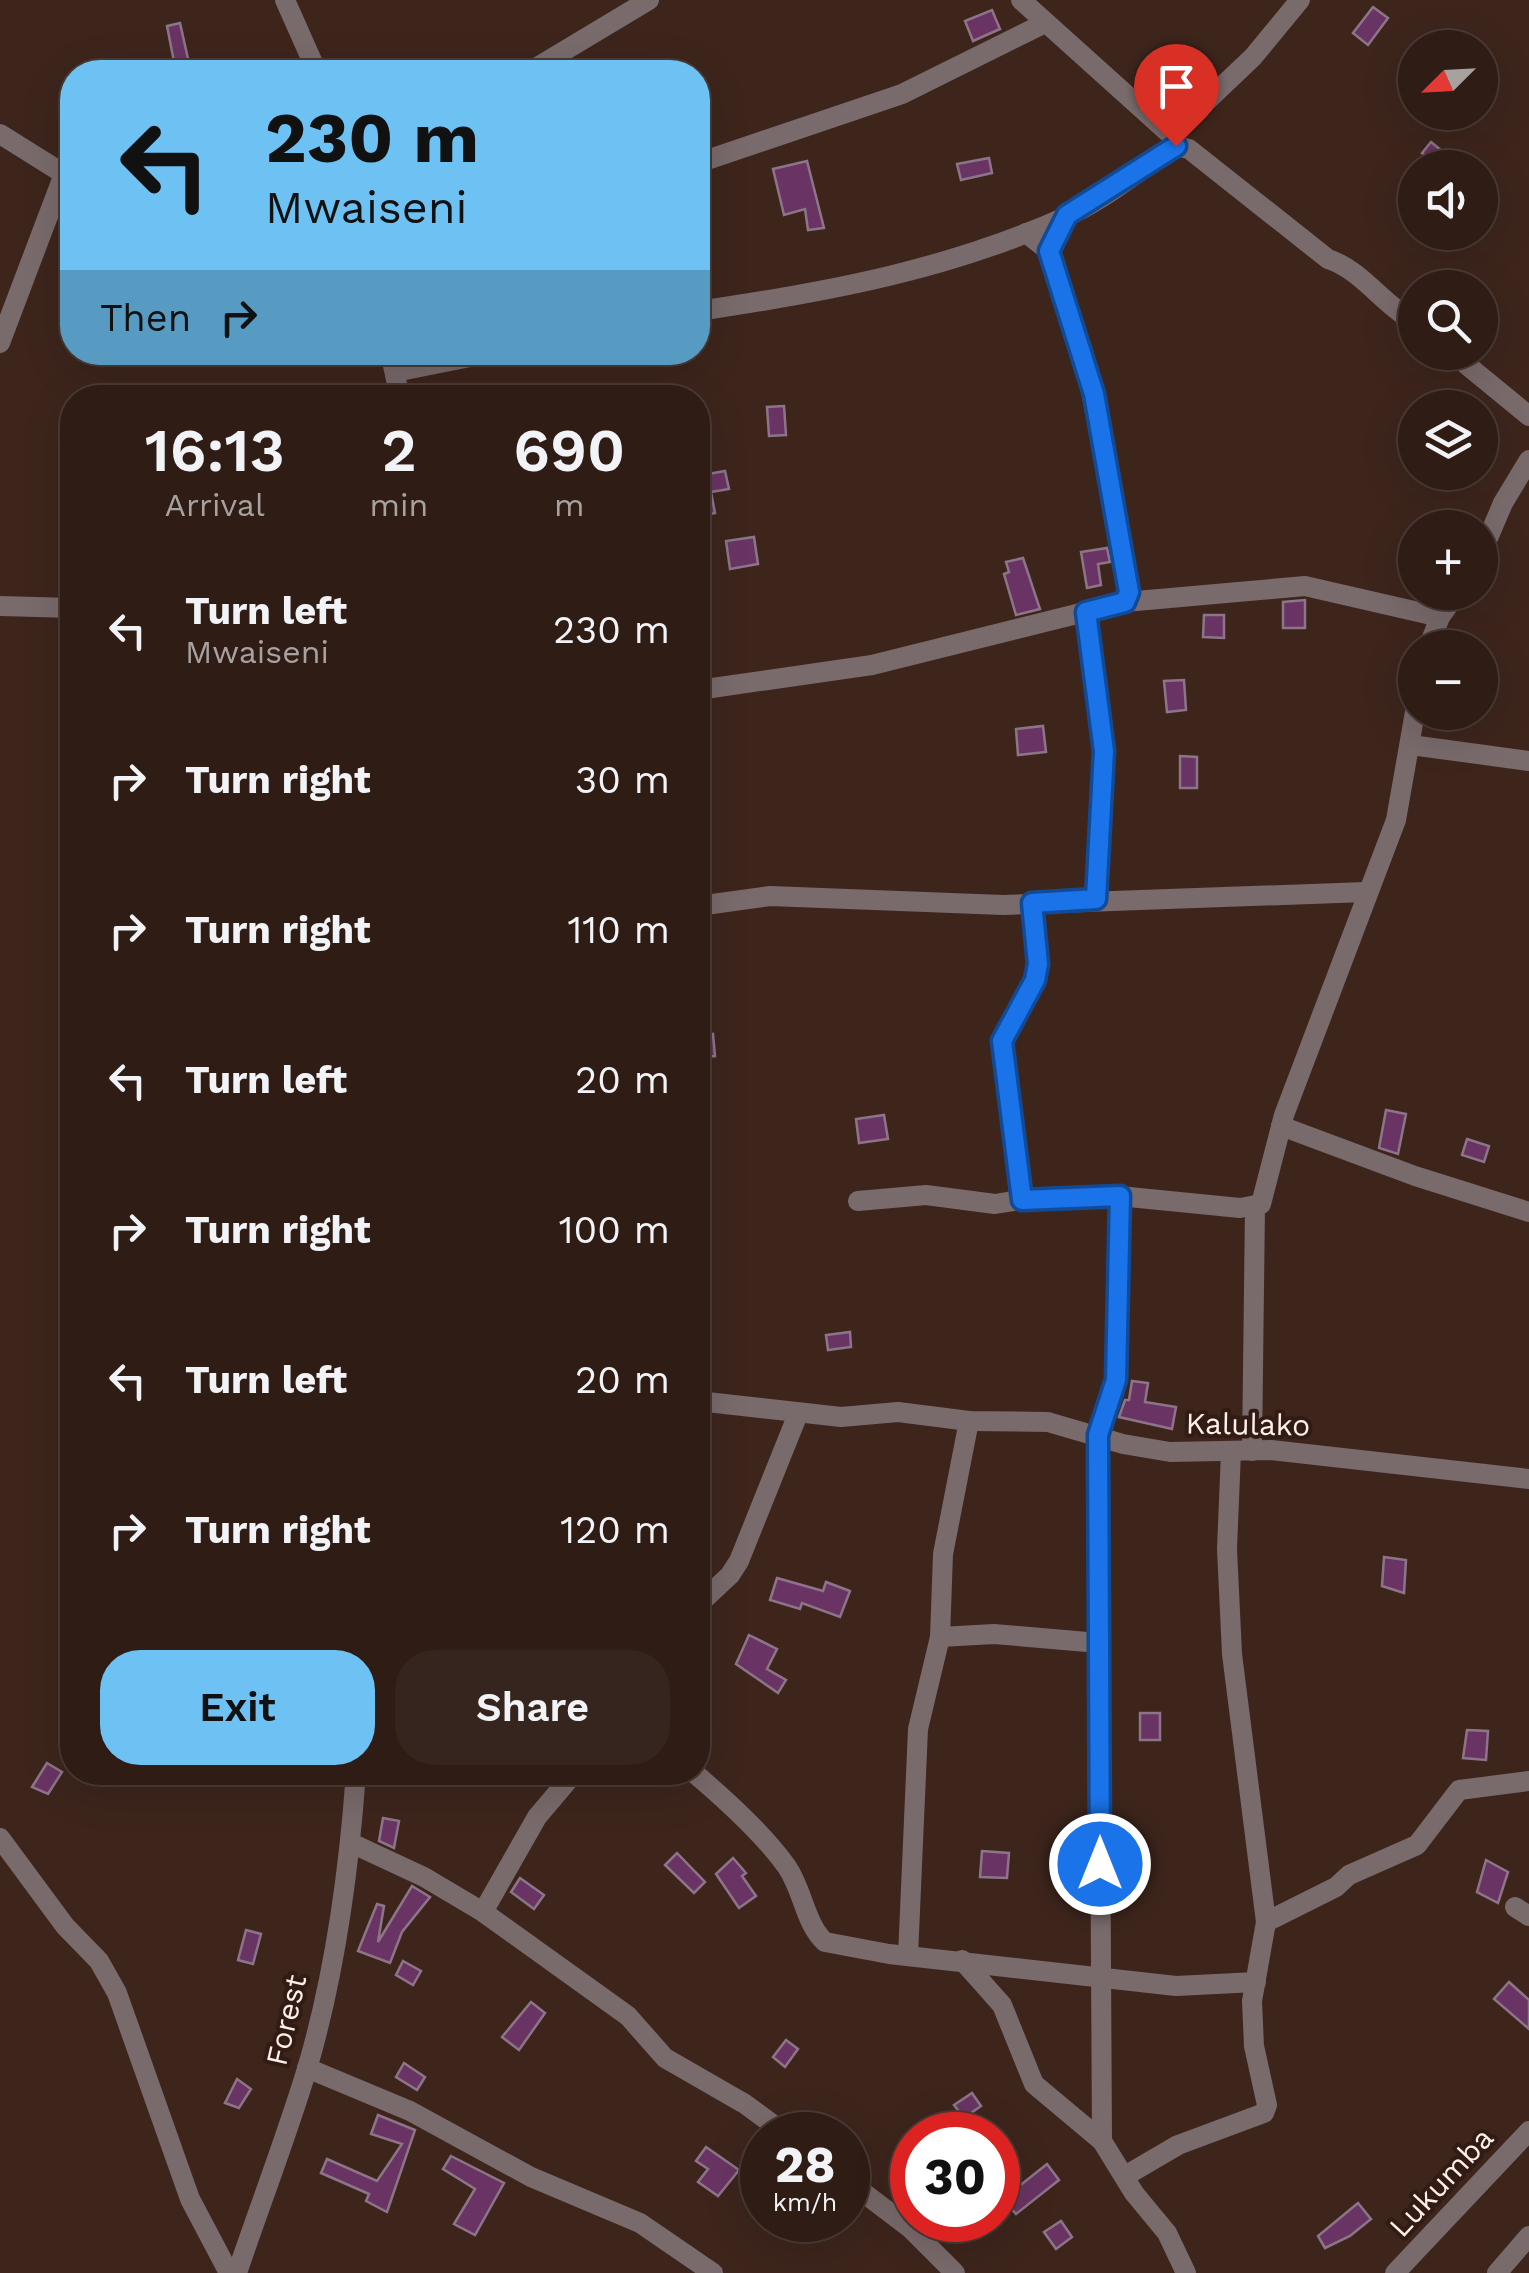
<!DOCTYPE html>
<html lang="en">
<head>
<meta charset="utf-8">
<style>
  body { margin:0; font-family:"Work Sans",sans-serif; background:#36251e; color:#f1f3f6; height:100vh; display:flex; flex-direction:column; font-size:38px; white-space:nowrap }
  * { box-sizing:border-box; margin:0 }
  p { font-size:32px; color:#a7a1a0 }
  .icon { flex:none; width:55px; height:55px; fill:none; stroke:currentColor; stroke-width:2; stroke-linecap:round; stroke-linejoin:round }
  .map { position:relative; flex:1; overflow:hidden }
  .drawer { position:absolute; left:60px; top:385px; width:650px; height:1400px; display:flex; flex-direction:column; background:#2e1c15; border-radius:40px; box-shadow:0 10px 40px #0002,0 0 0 2px #493a34 }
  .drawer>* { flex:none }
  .hud { position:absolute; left:60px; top:60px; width:650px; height:305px; border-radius:40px; box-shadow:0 10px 40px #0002,0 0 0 2px #493a34; background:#6dc2f3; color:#111; overflow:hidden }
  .needle { width:65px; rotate:246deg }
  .controls { position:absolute; left:1398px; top:30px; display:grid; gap:20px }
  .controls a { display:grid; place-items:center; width:100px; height:100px; border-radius:50%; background:#2e1c15; box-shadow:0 10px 40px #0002,0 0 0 2px #493a34; font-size:50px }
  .speed { position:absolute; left:740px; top:2112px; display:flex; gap:20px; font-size:50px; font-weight:700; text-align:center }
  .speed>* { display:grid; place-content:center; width:130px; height:130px; border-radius:50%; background:#2e1c15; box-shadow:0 10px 40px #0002,0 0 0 2px #493a34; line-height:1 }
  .speed small { font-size:25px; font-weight:400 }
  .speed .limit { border:15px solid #d22; background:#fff; color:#111 }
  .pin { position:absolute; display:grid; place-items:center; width:85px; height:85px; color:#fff; margin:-102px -42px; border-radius:50% 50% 50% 0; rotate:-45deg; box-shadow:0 0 10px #0007 }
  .pin .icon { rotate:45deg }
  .me { position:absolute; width:110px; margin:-55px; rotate:0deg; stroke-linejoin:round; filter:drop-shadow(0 0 8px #0008) }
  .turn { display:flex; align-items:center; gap:35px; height:210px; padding:0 40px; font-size:45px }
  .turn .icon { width:130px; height:130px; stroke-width:2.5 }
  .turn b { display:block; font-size:70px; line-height:85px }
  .then { display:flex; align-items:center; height:95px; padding:0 40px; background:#0003; gap:20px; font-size:38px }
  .eta { display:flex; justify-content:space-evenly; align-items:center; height:170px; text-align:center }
  .eta b { font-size:60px; font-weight:600; line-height:70px }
  .cta { display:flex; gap:20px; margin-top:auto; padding:20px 40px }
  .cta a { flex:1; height:115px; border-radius:40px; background:#6dc2f3; color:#111; font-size:40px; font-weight:600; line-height:115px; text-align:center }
  .cta a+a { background:#36251e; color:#f1f3f6 }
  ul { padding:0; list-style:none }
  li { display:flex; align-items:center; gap:30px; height:150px; padding:0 40px }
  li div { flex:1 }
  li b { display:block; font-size:38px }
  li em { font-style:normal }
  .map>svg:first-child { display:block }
  .building { fill:#693463; stroke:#8c7588; stroke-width:2.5 }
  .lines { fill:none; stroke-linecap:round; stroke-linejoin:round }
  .minor { stroke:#796a6b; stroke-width:20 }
  .route-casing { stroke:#114b97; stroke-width:25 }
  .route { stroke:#1a73e8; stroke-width:18 }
  .labels { text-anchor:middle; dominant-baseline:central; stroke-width:8; stroke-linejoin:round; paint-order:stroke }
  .street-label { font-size:30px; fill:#fdefea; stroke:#321b13 }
</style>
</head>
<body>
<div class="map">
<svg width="1529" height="2273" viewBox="0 0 1529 2273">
  <rect width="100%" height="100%" fill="#3d251c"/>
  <g class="building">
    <polygon points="1373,7 1388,18 1368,45 1353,33"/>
    <polygon points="992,10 1000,29 973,41 965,21"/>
    <polygon points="180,23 191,72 176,72 167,26"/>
    <polygon points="1431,142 1463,168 1440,168 1422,153"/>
    <polygon points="989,158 992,173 961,180 957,164"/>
    <polygon points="807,161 824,228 808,230 805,209 784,215 773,169"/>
    <polygon points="784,406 786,435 769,436 767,407"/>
    <polygon points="698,461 706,461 708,474 725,471 729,489 711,492 715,513 700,516"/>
    <polygon points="754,537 758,564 730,569 726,541"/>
    <polygon points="1107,548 1110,562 1098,564 1101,585 1087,588 1081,552"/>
    <polygon points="1023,558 1040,609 1016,615 1004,574 1009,572 1006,562"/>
    <polygon points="1305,600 1305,628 1283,628 1283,602"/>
    <polygon points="1204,615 1224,615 1224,638 1203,637"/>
    <polygon points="1184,680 1186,710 1167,712 1164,681"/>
    <polygon points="1043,726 1046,752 1018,755 1016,729"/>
    <polygon points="1180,756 1197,757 1197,788 1180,788"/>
    <polygon points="713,1034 715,1056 698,1057 698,1036"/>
    <polygon points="1386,1110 1406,1114 1398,1154 1379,1148"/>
    <polygon points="884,1115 888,1139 859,1143 856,1119"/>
    <polygon points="1467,1139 1489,1146 1484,1162 1462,1155"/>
    <polygon points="850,1332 851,1347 828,1350 826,1335"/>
    <polygon points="1132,1381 1148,1383 1145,1402 1176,1407 1172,1429 1119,1417 1125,1400 1129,1400"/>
    <polygon points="1384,1557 1406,1560 1404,1593 1382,1586"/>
    <polygon points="777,1578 823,1591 826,1582 850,1591 840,1617 802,1603 800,1609 770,1600"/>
    <polygon points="749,1635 777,1649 767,1669 786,1680 778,1693 736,1664"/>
    <rect x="1140" y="1713" width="20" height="27"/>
    <polygon points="1467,1730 1488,1731 1486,1760 1463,1758"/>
    <polygon points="47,1763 62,1772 48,1794 32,1787"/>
    <polygon points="383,1818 399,1821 394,1848 379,1841"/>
    <polygon points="982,1851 1009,1853 1007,1878 980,1877"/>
    <polygon points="1114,1852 1140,1853 1139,1871 1114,1870"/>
    <polygon points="677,1853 705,1882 694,1893 665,1865"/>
    <polygon points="733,1858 746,1873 742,1876 756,1896 739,1908 716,1874"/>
    <polygon points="1486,1860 1508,1872 1498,1903 1477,1892"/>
    <polygon points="520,1878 544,1895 534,1909 511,1892"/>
    <polygon points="412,1886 430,1897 402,1932 390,1963 358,1951 377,1904 384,1906 378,1942"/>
    <polygon points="246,1930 261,1934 253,1964 238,1960"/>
    <polygon points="403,1961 421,1971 413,1985 396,1975"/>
    <polygon points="1509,1982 1529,2000 1529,2029 1494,1999"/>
    <polygon points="531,2002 545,2013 519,2050 502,2037"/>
    <polygon points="786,2040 798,2049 785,2067 773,2057"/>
    <polygon points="404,2063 425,2077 417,2090 396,2077"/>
    <polygon points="237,2079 251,2089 239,2108 225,2103"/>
    <polygon points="972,2093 981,2106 964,2118 954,2105"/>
    <polygon points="378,2115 415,2130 387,2212 366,2201 369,2194 321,2173 327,2159 377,2181 402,2144 371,2134"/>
    <polygon points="706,2147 739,2170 718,2196 698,2182 708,2169 696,2161"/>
    <polygon points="912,2147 912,2189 892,2165"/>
    <polygon points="451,2156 504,2183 475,2235 454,2224 475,2189 443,2169"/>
    <polygon points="1047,2164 1059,2180 1016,2214 1003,2199"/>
    <polygon points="1358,2203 1371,2219 1350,2236 1325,2248 1318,2236"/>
    <polygon points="1061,2221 1072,2237 1056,2249 1044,2232"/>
  </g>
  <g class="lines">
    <g class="minor">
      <polyline points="285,0 317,72"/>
      <path d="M1021,0l150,135 5,11 13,3 139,110c34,11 55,46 87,63"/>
      <polyline points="529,72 649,0"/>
      <polyline points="0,134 64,174"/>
      <polyline points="1171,135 1253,57 1300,0"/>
      <polyline points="698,163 902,94 1045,23"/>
      <path d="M698,311c130,-19 255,-42 376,-98 35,-17 70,-46 102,-67"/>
      <polyline points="0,343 64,174 72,164"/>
      <polyline points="390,352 400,398"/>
      <polyline points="1451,352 1529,416"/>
      <polyline points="395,372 495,352"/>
      <polyline points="1480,557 1503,503 1529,460"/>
      <polyline points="1125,602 1305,586 1440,617"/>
      <polyline points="0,606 72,608"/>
      <polyline points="1086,612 1104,751 1096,899"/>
      <polyline points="1428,648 1440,617 1458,592"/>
      <polyline points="698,690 872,665 1125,602 1127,578 1084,355 1049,251 1026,233"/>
      <polyline points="1411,745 1529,761"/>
      <polyline points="698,906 770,896 1003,905 1366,892"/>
      <polyline points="1281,1126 1415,1176 1529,1212"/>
      <polyline points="1022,1200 1002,1041 1035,980 1038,964 1031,903"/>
      <polyline points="858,1201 926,1195 995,1204 1038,1197 1119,1196 1240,1208 1261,1204 1284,1115 1396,820 1415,712"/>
      <polyline points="698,1401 841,1417 898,1412 969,1421 1048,1422 1123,1444 1170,1452 1271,1450 1529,1479"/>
      <polyline points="1252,1451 1255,1207"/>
      <polyline points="698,1605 730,1575 739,1561 798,1414"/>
      <polyline points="940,1637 994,1634 1099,1643"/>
      <path d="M693,1772c32,27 70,61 94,95 16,23 18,57 38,75l64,12 287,32 80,-4"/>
      <polyline points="0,1838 65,1926 99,1961 117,1993 190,2199 229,2273"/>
      <polyline points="351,1843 424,1877 483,1912 628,2016 665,2058 745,2104 787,2135"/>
      <polyline points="1515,1907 1529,1916"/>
      <polyline points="483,1912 537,1817 575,1772"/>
      <polyline points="1266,1922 1336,1887 1349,1875 1417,1845 1459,1790 1529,1781"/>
      <polyline points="908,1956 918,1729 940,1637 943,1554 969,1421"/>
      <polyline points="962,1960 1002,2005 1034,2084 1102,2141 1134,2193 1167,2233 1186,2273"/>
      <polyline points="307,2068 410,2111 531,2177 640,2223 713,2273"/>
      <polyline points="1102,2141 1098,1435 1117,1380 1119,1196"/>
      <polyline points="1125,2176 1178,2145 1264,2113 1267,2105 1254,2046 1252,2001 1266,1922 1232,1654 1227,1549 1231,1452"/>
      <polyline points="848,2181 910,2228 955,2273"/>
      <path d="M237,2273c23,-68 49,-135 70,-204 28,-95 42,-198 49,-297"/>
      <polyline points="1395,2273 1529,2131"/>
      <polyline points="1497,2273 1529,2236"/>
    </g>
  </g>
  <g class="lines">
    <g class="route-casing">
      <polyline id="route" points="1100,1864 1098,1435 1116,1380 1120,1196 1022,1200 1002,1041 1035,980 1038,964 1032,903 1096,899 1104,751 1086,612 1125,602 1129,592 1094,394 1049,251 1067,215 1176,146"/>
    </g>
    <use href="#route" class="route"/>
  </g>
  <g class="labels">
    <g class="street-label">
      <text transform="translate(1248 1424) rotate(1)">Kalulako</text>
      <text transform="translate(286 2020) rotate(-77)">Forest</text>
      <text transform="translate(1441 2182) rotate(-47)">Lukumba</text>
    </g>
  </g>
</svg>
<div class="controls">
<a><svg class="needle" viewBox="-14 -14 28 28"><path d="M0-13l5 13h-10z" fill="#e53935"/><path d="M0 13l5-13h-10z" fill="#a7a1a0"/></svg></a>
<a><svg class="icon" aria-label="sound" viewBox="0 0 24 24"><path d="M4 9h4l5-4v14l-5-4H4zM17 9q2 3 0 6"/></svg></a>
<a><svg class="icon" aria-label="search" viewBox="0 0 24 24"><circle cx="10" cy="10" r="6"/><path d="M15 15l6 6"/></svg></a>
<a><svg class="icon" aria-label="layers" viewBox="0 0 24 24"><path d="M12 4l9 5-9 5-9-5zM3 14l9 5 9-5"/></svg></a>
<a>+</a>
<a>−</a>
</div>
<div class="speed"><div>28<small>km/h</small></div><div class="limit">30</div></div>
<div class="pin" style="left:1176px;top:146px;background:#d93025"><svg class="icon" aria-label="arrive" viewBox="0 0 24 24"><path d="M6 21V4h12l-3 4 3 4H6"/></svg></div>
<svg class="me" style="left:1100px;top:1864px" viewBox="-20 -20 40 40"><circle r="17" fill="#1a73e8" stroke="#fff" stroke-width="3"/><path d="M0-11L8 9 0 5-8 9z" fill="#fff"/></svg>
<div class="hud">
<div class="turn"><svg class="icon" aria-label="left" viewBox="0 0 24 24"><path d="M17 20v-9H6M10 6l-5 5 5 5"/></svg><div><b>230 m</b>Mwaiseni</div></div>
<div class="then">Then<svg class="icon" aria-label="right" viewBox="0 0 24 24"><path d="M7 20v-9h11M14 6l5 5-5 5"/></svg></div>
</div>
<section class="drawer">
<div class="eta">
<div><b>16:13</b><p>Arrival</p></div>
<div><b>2</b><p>min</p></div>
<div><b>690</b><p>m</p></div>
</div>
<ul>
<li><svg class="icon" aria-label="left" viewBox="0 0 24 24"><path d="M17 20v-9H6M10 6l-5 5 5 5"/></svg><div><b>Turn left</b><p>Mwaiseni</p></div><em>230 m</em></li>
<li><svg class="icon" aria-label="right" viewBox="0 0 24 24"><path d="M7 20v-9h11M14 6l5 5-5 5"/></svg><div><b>Turn right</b></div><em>30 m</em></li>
<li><svg class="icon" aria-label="right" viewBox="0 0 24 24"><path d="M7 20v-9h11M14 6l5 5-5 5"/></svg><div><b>Turn right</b></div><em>110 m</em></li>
<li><svg class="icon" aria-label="left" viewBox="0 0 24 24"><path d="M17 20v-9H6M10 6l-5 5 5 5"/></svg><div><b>Turn left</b></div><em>20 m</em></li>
<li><svg class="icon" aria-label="right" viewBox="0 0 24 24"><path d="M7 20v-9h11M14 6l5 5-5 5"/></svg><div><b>Turn right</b></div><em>100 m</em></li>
<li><svg class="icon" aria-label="left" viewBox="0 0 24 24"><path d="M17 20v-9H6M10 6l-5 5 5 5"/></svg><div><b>Turn left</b></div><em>20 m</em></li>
<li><svg class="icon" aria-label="right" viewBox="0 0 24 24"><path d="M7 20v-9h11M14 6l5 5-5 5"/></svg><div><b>Turn right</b></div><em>120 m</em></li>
</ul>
<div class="cta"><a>Exit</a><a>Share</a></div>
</section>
</div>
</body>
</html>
